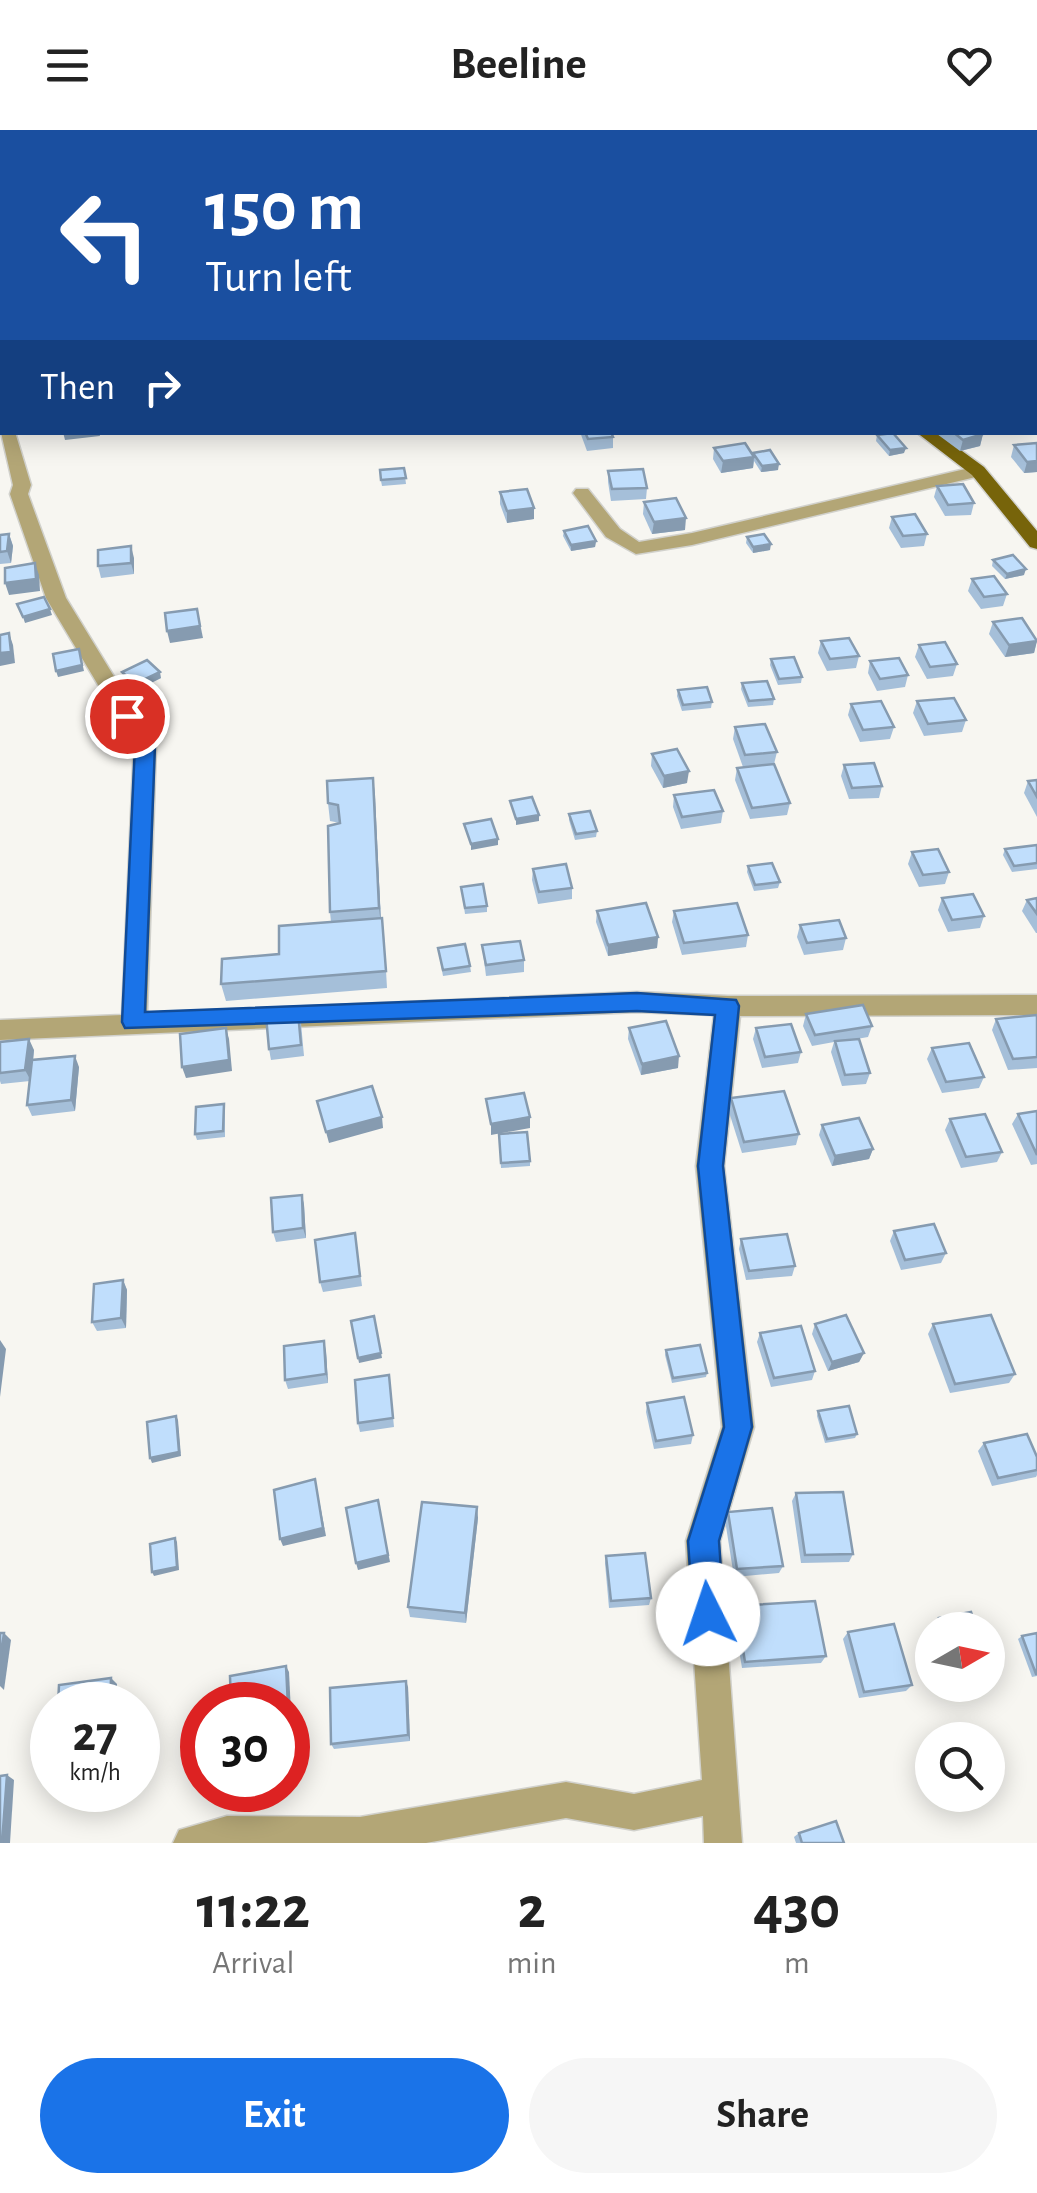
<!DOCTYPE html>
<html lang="en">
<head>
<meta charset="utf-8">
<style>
  body { margin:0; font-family:"Alegreya Sans",sans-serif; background:#f6f6f6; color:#222; height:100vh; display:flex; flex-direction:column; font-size:38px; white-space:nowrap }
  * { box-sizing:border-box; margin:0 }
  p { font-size:32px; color:#767676 }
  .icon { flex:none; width:55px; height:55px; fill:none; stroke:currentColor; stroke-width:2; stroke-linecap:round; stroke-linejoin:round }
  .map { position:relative; height:1713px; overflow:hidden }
  .sheet { display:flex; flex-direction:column; background:#fff; flex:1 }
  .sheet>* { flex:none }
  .banner { position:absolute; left:0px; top:0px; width:1038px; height:305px; box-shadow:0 5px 25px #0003; background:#1a4fa0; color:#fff; overflow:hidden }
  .needle { width:65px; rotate:81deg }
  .tools { position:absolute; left:915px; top:1482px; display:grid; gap:20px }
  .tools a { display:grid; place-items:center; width:90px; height:90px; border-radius:50%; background:#fff; box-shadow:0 5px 25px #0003; font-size:50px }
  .speed { position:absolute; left:30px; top:1552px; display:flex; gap:20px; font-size:50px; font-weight:700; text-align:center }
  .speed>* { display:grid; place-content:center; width:130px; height:130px; border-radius:50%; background:#fff; box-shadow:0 5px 25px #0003; line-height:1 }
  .speed small { font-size:25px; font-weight:400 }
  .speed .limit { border:15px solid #d22; background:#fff; color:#111 }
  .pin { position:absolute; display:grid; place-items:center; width:85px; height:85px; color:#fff; margin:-42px; border:5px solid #fff; border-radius:50%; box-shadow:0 2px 10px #0007 }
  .me { position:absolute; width:110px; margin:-55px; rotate:356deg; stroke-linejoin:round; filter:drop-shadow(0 0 8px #0008) }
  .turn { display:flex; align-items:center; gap:35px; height:210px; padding:0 40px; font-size:45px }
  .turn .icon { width:130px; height:130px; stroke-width:2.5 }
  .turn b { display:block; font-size:70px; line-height:85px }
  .then { display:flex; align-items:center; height:95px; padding:0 40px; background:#0003; gap:20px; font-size:38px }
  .eta { display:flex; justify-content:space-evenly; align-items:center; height:170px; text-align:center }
  .eta b { font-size:60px; font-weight:700; line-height:70px }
  .primary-button { display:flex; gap:20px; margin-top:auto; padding:20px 40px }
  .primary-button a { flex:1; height:115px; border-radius:60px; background:#1a73e8; color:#fff; font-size:40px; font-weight:700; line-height:115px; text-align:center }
  .primary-button a+a { background:#f6f6f6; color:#222 }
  header { display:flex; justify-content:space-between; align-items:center; height:130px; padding:0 40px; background:#fff; font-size:45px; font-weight:700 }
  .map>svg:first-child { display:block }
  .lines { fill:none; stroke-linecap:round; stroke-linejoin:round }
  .stream { stroke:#b2a05e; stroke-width:4 }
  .minor-casing { stroke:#d1d1cc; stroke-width:3 }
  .major-casing { stroke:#d1d1cc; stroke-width:3 }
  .minor { fill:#b3a676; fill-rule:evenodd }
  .major { fill:#77640a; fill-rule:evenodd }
  .wall { fill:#a5bfd9 }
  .shaded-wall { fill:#869bb0 }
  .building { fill:#c0defc; stroke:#869bb0; stroke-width:2.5 }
  .route { fill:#1a73e8; stroke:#114b97; stroke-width:2.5 }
</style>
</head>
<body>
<header><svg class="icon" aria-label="menu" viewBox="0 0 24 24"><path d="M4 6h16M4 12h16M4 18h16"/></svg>Beeline<svg class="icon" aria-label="heart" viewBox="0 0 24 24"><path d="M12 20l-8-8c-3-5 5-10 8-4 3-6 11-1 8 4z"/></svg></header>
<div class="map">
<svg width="1037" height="1713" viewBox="0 0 1037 1713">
  <rect width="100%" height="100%" fill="#f7f6f1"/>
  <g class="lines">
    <polyline class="stream" points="195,0 199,2"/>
    <g class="minor-casing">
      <g id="minor">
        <polygon points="200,0 215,0 216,2 201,2"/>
        <polygon points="0,298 2,302 15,302 31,355 28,364 66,468 156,615 147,883 637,862 728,866 1037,865 1037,885 740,886 724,1036 754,1297 720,1411 742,1713 704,1713 703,1686 634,1700 566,1688 426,1713 173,1713 179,1700 227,1686 360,1687 566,1652 634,1664 702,1650 686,1411 722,1297 696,1036 714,885 637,882 0,910 0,890 122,885 134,615 46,468 10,364 13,355"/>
        <polygon points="978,336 987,341 984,345 692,415 636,424 606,407 573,363 576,359 588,359 620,399 639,412 692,403"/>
      </g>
    </g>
    <g class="major-casing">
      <g id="major">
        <rect x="0" y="130" width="2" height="8"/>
        <polygon points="916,302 936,302 984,337 1037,401 1037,419 1030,417 972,345"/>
      </g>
    </g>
    <use href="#minor" class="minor"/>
    <use href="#major" class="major"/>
  </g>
  <g class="wall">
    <polygon points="68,0 89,0 68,2"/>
    <polygon points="697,0 720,0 720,2 699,2"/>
    <polygon points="731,0 753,0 752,2 733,2"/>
    <polygon points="927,0 958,0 957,2 926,2"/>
    <polygon points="580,302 611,302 613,307 613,318 587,321"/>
    <polygon points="938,302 981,302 983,304 980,316 960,321 937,304"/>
    <polygon points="877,305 904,323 889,326 876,311"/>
    <polygon points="1037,313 1037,342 1024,343 1011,327 1014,315"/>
    <polygon points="714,318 753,325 753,323 778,340 761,342 754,331 753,338 721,343 713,329"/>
    <polygon points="404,338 406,354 382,356 380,346"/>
    <polygon points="608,341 647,358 646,369 611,371 608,352"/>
    <polygon points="937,356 974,373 971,385 945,386 934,367"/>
    <polygon points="500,362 534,389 507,393 500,374"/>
    <polygon points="644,372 685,400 652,404 643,384"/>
    <polygon points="892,387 927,404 924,416 901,418 889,398"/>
    <polygon points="564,401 596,411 595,417 571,421 563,406"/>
    <polygon points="9,404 13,416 11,433 0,434 0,405"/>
    <polygon points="747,407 770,420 753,423 746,413"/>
    <polygon points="134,428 134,444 101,448 98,436"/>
    <polygon points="993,430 1024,445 1005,449 992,436"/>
    <polygon points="972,449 1007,464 1003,476 981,479 968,461"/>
    <polygon points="993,492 1037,510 1034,523 1005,527 989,504"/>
    <polygon points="821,511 859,526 856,538 827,541 818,523"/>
    <polygon points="919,515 957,534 953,546 927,549 915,527"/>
    <polygon points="771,529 802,547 801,553 778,555 770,535"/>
    <polygon points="870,531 908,545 905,557 877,561 868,543"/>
    <polygon points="122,542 161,548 137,560 124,548"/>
    <polygon points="742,553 774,569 773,575 748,577 741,559"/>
    <polygon points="678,560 712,572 711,578 682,581 677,566"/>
    <polygon points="917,571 966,590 962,602 924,606 913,583"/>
    <polygon points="851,574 894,597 890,609 860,612 848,585"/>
    <polygon points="735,597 777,622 774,634 743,637 733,609"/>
    <polygon points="652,624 687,653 663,658 651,636"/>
    <polygon points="844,635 882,656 879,668 849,669 841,646"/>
    <polygon points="737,638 790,673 787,685 750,689 735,650"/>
    <polygon points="373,648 381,788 382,788 384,805 387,858 226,871 221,854 279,824 331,792 330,782 340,693 330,691 328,673"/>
    <polygon points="1037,650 1037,687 1024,663 1028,651"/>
    <polygon points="674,665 723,681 721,693 681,699 673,677"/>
    <polygon points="569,684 597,701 596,707 575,710 569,690"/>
    <polygon points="1037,715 1037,739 1012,742 1003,725 1005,719"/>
    <polygon points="912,722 949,742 945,754 919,757 908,734"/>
    <polygon points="748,736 780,752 778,758 754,761 747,742"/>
    <polygon points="533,739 572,758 572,769 538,774 532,750"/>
    <polygon points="461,757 487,776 487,782 465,784"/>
    <polygon points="942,768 984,786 980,798 948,802 938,780"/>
    <polygon points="1037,768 1037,803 1036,803 1022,781 1027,770"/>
    <polygon points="597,781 658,807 657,818 608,826 596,792"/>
    <polygon points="674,781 748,805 746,817 682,825 672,792"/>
    <polygon points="800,795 846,808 843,820 804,825 797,807"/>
    <polygon points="482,815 524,830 524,842 486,846"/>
    <polygon points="438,818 470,836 471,842 443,846"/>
    <polygon points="806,884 872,896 868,907 851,910 870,943 866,954 842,956 831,922 834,912 812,916 803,896"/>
    <polygon points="1037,885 1037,938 1008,940 992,900 996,889"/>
    <polygon points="301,893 304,926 271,930 269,919"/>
    <polygon points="629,898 678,938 641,945 628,909"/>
    <polygon points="756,898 801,922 798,933 762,938 753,909"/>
    <polygon points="0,912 34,920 33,930 79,937 75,981 32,986 27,975 30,951 1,954 0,951"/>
    <polygon points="932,918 984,947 979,958 942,963 927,929"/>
    <polygon points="731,968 799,1004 796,1015 742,1023 728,979"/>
    <polygon points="224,974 225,980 225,1007 197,1010 195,1004"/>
    <polygon points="1037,981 1037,1034 1031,1035 1012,994 1018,984"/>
    <polygon points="950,989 1002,1022 997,1032 961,1038 945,1000"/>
    <polygon points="822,995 873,1019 869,1029 832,1036 819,1005"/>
    <polygon points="499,1004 530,1031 530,1036 501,1038"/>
    <polygon points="302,1065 304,1075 306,1108 276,1112 273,1102"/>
    <polygon points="894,1101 946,1123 941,1133 901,1140 890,1111"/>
    <polygon points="355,1103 362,1156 323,1162 320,1152"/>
    <polygon points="741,1109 795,1136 792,1146 746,1150 739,1119"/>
    <polygon points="123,1150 127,1160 126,1198 97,1201 92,1192"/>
    <polygon points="815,1194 864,1223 859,1232 828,1241 812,1204"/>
    <polygon points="933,1194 1015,1244 1009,1253 950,1263 928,1204"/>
    <polygon points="760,1203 815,1241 812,1250 771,1257 757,1212"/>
    <polygon points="666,1220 707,1243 706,1247 672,1253 665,1225"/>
    <polygon points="326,1221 328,1253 288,1259 285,1250"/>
    <polygon points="390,1255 394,1297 360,1302 358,1293"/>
    <polygon points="647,1273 693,1305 691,1314 654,1319 646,1282"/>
    <polygon points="818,1281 857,1304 855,1308 825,1313 817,1286"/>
    <polygon points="984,1313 1037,1327 1037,1345 1036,1347 992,1356 978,1321"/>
    <polygon points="796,1363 853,1424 849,1432 801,1433 792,1371"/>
    <polygon points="728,1382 783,1436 779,1443 734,1447 725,1390"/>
    <polygon points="478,1388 466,1493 410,1487 408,1477"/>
    <polygon points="606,1426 651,1468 649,1475 609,1478 605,1433"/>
    <polygon points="736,1476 826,1526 821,1533 742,1538 733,1483"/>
    <polygon points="939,1488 977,1500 939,1500 936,1491"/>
    <polygon points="848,1502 912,1555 906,1561 859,1568 843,1509"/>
    <polygon points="1037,1503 1037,1546 1032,1547 1018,1509 1022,1506"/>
    <polygon points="408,1557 410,1611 334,1619 331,1614"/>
    <polygon points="799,1703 844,1713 796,1713 794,1707"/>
  </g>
  <g class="shaded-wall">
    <rect x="517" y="0" width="15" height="2"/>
    <rect x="636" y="0" width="16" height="2"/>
    <rect x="782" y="0" width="16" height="2"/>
    <polygon points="63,302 99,302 100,306 65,310"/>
    <polygon points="983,304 980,316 960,321 963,310"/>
    <polygon points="906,318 904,323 889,326 890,320"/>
    <polygon points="754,327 753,338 721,343 723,331"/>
    <polygon points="1037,331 1037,342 1024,343 1027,332"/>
    <polygon points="779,334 778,340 761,342 762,336"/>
    <polygon points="534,378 534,389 507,393 507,381"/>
    <polygon points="686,388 685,400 652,404 654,392"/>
    <polygon points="9,404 13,416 11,433 7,421"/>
    <polygon points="596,411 595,417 571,421 571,415"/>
    <polygon points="771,414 770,420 753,423 753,417"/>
    <polygon points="131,416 134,428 134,444 131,433"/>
    <polygon points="35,433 39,445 40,461 9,465 5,453"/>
    <polygon points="1026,439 1024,445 1005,449 1007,444"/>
    <polygon points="50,479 52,485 25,493 23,487"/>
    <polygon points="197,479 203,508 170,513 167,501"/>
    <polygon points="9,503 13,515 15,533 0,536 0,523"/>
    <polygon points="1037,511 1034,523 1005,527 1009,515"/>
    <polygon points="79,519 84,541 58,547 56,541"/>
    <polygon points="160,542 161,548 137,560 135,554"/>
    <polygon points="689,641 687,653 663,658 664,646"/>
    <polygon points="373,648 375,665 381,795 379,778"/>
    <polygon points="539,685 539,691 516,695 516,689"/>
    <polygon points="498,709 498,715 471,720 471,714"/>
    <polygon points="658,807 657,818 608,826 608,815"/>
    <polygon points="226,898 229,909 232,941 186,948 182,937"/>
    <polygon points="29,909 34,920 31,951 25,940"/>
    <polygon points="75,926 79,937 75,981 71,970"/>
    <polygon points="679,926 678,938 641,945 642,934"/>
    <polygon points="382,987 383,998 329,1013 326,1002"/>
    <polygon points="530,987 530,998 491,1005 491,994"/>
    <polygon points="873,1019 869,1029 832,1036 835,1026"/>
    <polygon points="302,1065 304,1075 306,1108 303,1098"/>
    <polygon points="123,1150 127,1160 126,1198 121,1188"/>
    <polygon points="0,1210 6,1219 0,1267"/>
    <polygon points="324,1211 326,1221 328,1253 326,1244"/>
    <polygon points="381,1223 382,1228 359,1233 358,1228"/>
    <polygon points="864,1223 859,1232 828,1241 832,1232"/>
    <polygon points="176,1286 178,1290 181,1326 152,1333 150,1328"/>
    <polygon points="315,1349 326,1406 283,1416 280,1409"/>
    <polygon points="378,1370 390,1432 358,1440 356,1433"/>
    <polygon points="477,1377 478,1388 466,1493 465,1483"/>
    <polygon points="175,1408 177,1412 179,1440 154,1446 152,1442"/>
    <polygon points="4,1503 11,1510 4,1560 0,1556 0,1532"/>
    <polygon points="286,1536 289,1542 293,1623 290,1617"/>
    <polygon points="111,1548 117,1554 116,1575 110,1575"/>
    <polygon points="406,1551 408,1557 410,1611 408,1605"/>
    <polygon points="7,1645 14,1650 10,1713 2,1713"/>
  </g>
  <g class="building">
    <polygon points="0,0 19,0 19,2 0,4"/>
    <polygon points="572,0 580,0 583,2 566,2 565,1"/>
    <polygon points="594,0 611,0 612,2 596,2"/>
    <polygon points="585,302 611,302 613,307 588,309"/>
    <polygon points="953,302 981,302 983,304 963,310"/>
    <polygon points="893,303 906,318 890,320 877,305"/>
    <polygon points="745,313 754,327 723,331 714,318"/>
    <polygon points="1037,313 1037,331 1027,332 1014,315"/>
    <polygon points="770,320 779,334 762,336 753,323"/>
    <polygon points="404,338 406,348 381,350 380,340"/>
    <polygon points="643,339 647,358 612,359 608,341"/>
    <polygon points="963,354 974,373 948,375 937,356"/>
    <polygon points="527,359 534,378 507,381 500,362"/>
    <polygon points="676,368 686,388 654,392 644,372"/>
    <polygon points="915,384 927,404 903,406 892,387"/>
    <polygon points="588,396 596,411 571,415 564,401"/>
    <polygon points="9,404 7,421 0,422 0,405"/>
    <polygon points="764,404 771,414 753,417 747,407"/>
    <polygon points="131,416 131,433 98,436 98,420"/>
    <polygon points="1013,425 1026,439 1007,444 993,430"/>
    <polygon points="35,433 36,449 5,453 5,438"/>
    <polygon points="994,446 1007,464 984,467 972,449"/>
    <polygon points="44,467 50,479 23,487 17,474"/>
    <polygon points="197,479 200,496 167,501 165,483"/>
    <polygon points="1022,488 1037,511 1009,515 993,492"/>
    <polygon points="9,503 11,522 0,523 0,505"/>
    <polygon points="849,508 859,526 830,529 821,511"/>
    <polygon points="945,512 957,534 930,537 919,515"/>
    <polygon points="79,519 82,535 56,541 53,524"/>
    <polygon points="794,527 802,547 779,549 771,529"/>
    <polygon points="899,528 908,545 880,549 870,531"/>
    <polygon points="147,530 160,542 135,554 122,542"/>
    <polygon points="767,551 774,569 749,571 742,553"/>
    <polygon points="707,557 712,572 683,575 678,560"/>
    <polygon points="954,568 966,590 928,594 917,571"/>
    <polygon points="881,571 894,597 863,600 851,574"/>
    <polygon points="765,594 777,622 745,625 735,597"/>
    <polygon points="677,619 689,641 664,646 652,624"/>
    <polygon points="874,633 882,656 852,658 844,635"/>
    <polygon points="774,634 790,673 752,678 737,638"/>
    <polygon points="373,648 379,778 330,782 328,696 340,693 338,675 328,673 327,651"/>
    <polygon points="1037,650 1037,667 1028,651"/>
    <polygon points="714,660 723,681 682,687 674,665"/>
    <polygon points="532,667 539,685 516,689 510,671"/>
    <polygon points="590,681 597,701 576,704 569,684"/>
    <polygon points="491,689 498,709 471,714 464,694"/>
    <polygon points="1037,715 1037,733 1014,736 1005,719"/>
    <polygon points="938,719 949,742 923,745 912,722"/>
    <polygon points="772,733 780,752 755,755 748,736"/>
    <polygon points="566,734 572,758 539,762 533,739"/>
    <polygon points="483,754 487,776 465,778 461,757"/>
    <polygon points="973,764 984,786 952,790 942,768"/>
    <polygon points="1037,768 1037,784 1027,770"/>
    <polygon points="646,773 658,807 608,815 597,781"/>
    <polygon points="737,773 748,805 684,813 674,781"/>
    <polygon points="382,788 386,841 221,854 222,829 279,824 279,796"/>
    <polygon points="839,790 846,808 807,813 800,795"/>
    <polygon points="520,811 524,830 486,835 482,815"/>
    <polygon points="465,814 470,836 443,840 438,818"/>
    <polygon points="863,875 872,896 815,905 806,884"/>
    <polygon points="298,882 301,915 269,919 266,886"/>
    <polygon points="1037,885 1037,927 1013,929 996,889"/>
    <polygon points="666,891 679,926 642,934 629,898"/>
    <polygon points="791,894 801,922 765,927 756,898"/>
    <polygon points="226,898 229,930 182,937 180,904"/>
    <polygon points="29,909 25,940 0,943 0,912"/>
    <polygon points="859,909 870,943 845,945 835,911"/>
    <polygon points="969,913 984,947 946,952 932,918"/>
    <polygon points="75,926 71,970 27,975 32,930"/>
    <polygon points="372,956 382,987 326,1002 317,971"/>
    <polygon points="784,961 799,1004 744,1012 731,968"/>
    <polygon points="524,963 530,987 491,994 486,969"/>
    <polygon points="224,974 223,1001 195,1004 196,977"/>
    <polygon points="1037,981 1037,1025 1018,984"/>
    <polygon points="985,984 1002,1022 966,1027 950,989"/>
    <polygon points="859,988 873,1019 835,1026 822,995"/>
    <polygon points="527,1002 530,1031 501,1033 499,1004"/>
    <polygon points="302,1065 303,1098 273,1102 271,1068"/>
    <polygon points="934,1094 946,1123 905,1130 894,1101"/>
    <polygon points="355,1103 360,1146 320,1152 315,1110"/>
    <polygon points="787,1104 795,1136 749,1141 741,1109"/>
    <polygon points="123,1150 121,1188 92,1192 94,1154"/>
    <polygon points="846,1185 864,1223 832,1232 815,1194"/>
    <polygon points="991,1185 1015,1244 955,1254 933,1194"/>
    <polygon points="374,1186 381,1223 358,1228 351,1191"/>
    <polygon points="801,1196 815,1241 774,1248 760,1203"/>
    <polygon points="324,1211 326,1244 285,1250 284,1216"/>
    <polygon points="700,1215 707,1243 673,1248 666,1220"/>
    <polygon points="389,1245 393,1288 358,1293 355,1250"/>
    <polygon points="684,1267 693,1305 656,1311 647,1273"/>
    <polygon points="849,1276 857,1304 827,1309 818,1281"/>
    <polygon points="176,1286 179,1322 150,1328 147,1292"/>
    <polygon points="1027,1304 1037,1327 1037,1340 998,1348 984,1313"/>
    <polygon points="315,1349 323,1398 280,1409 274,1360"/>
    <polygon points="843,1362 853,1424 805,1425 796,1363"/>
    <polygon points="378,1370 388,1425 356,1433 346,1378"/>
    <polygon points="422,1372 477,1377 465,1483 408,1477"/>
    <polygon points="772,1378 783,1436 737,1439 728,1382"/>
    <polygon points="175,1408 177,1437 152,1442 150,1414"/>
    <polygon points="645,1423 651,1468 611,1471 606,1426"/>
    <polygon points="815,1471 826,1526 745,1532 736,1476"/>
    <polygon points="971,1482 977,1500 943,1500 939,1488"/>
    <polygon points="894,1494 912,1555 864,1562 848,1502"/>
    <polygon points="0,1503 4,1503 0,1532"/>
    <polygon points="1037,1503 1037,1544 1036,1544 1022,1506"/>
    <polygon points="286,1536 290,1617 288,1618 288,1575 231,1575 230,1546"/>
    <polygon points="111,1548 110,1575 58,1575 59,1555"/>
    <polygon points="406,1551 408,1605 331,1614 330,1558"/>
    <polygon points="7,1645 2,1713 0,1713 0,1646"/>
    <polygon points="836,1691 844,1713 802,1713 799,1703"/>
  </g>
  <polygon class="route" points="127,579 134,581 155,615 145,882 637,863 736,870 739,876 723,1036 752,1297 719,1411 724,1484 719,1494 708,1499 698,1494 693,1484 688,1411 724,1297 698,1036 715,885 637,881 125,898 122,892 135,615 117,586"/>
</svg>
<div class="tools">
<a><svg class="needle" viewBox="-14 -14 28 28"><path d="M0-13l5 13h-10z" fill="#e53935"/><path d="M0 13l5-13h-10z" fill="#767676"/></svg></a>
<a><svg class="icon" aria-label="search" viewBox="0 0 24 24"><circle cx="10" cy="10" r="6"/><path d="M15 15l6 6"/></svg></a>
</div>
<div class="speed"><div>27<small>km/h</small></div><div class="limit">30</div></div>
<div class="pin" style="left:127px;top:586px;background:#d93025"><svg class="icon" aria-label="arrive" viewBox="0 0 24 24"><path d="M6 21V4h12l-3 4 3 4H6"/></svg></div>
<svg class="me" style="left:708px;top:1484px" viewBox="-20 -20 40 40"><circle r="19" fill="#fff"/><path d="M0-13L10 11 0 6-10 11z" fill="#1a73e8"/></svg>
<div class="banner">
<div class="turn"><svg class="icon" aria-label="left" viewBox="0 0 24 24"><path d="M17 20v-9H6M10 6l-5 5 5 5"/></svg><div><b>150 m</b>Turn left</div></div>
<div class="then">Then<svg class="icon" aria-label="right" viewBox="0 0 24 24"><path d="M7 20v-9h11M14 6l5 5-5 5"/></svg></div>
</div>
</div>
<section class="sheet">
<div class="eta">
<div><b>11:22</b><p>Arrival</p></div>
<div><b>2</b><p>min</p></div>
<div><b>430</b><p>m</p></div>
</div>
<div class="primary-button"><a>Exit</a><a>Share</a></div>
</section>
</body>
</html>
